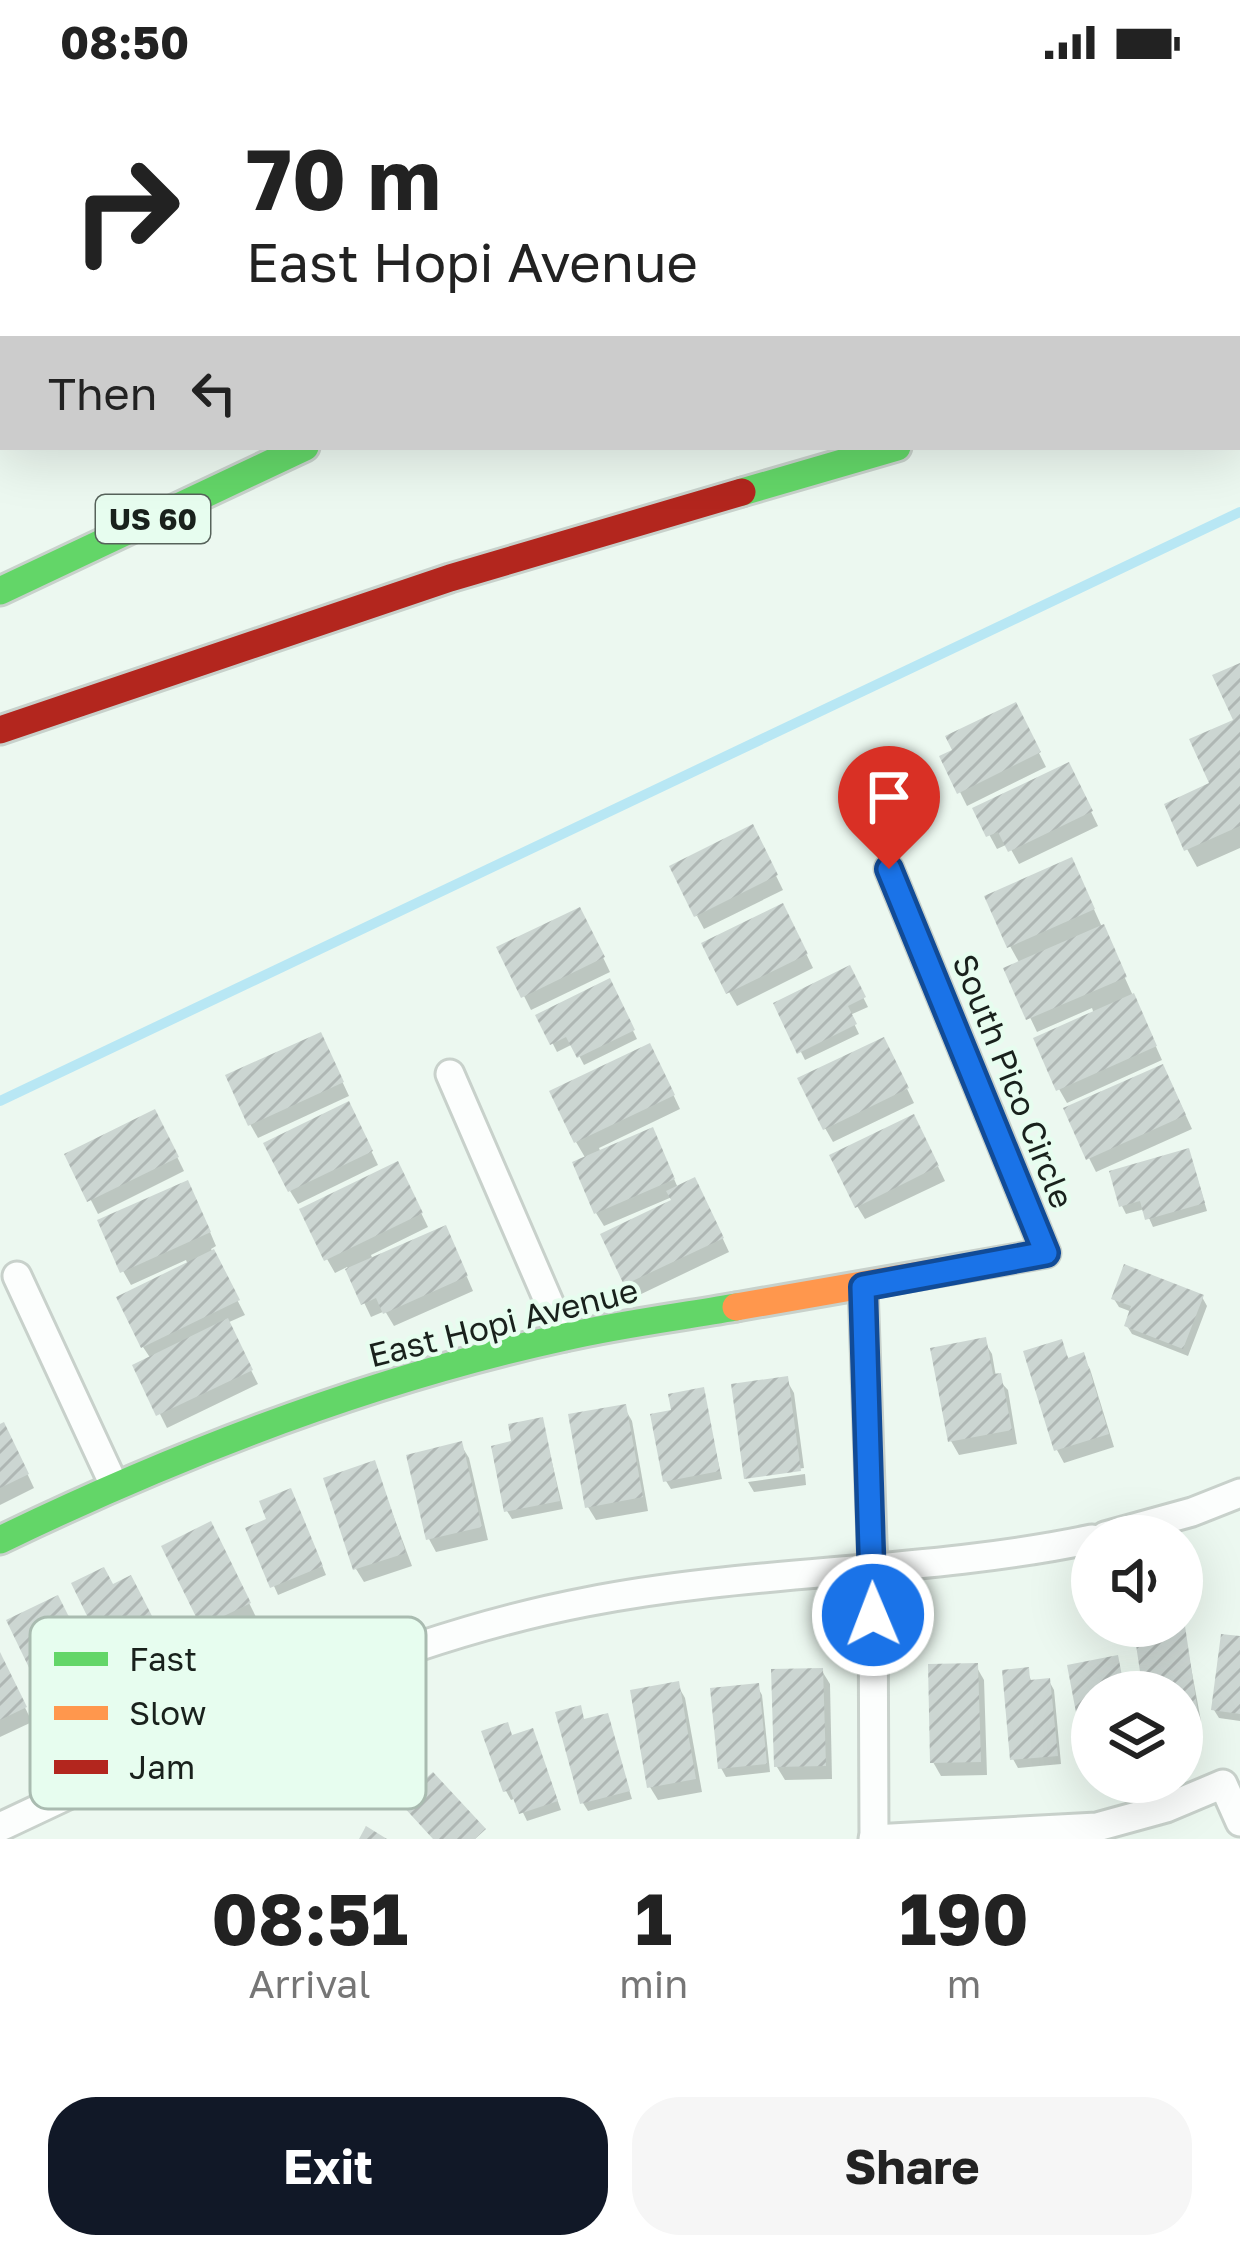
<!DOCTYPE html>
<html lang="en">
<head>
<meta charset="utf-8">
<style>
  body { margin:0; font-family:"Golos Text",sans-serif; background:#f6f6f6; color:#222; height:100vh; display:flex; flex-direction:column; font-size:45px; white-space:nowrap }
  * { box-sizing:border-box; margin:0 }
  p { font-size:39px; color:#767676 }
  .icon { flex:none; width:66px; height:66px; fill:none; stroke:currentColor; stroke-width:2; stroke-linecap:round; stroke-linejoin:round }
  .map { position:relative; height:1755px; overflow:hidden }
  .panel { display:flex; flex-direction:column; background:#fff; flex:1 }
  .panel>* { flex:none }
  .banner { position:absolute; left:0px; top:0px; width:1242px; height:366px; box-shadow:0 12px 48px #0002; background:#fff; color:#222; overflow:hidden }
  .fabs { position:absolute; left:1071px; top:1431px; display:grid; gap:24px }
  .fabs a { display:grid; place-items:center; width:132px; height:132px; border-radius:50%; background:#fff; box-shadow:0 12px 48px #0002; font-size:60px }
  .pin { position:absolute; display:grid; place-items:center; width:102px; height:102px; color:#fff; margin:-123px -51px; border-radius:50% 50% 50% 0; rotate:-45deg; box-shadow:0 0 12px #0007 }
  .pin .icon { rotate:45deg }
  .me { position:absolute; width:132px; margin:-66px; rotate:359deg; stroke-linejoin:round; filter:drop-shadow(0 0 9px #0008) }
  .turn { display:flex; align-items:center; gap:42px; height:252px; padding:0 48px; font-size:54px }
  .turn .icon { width:156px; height:156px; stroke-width:2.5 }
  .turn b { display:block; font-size:84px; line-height:102px }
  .then { display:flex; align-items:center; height:114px; padding:0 48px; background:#0003; gap:24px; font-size:45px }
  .eta { display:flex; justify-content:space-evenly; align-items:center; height:204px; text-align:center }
  .eta b { font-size:72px; font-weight:700; line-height:84px }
  .button { display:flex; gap:24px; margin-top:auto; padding:24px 48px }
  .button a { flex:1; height:138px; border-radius:48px; background:#111827; color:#fff; font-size:48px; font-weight:700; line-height:138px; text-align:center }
  .button a+a { background:#f6f6f6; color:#222 }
  .status { display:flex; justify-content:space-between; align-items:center; height:84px; padding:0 60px; background:#fff; direction:ltr }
  .status svg { height:33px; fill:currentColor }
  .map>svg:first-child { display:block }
  .shadow { fill:#0003 }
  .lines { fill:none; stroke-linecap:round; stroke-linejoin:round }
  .stream { stroke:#b8e7f4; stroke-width:10 }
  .building { fill:url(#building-hatch) }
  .street-casing { stroke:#c8d1cb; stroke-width:33 }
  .fast-casing { stroke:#c8d1cb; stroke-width:33 }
  .slow-casing { stroke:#c8d1cb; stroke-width:33 }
  .jam-casing { stroke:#c8d1cb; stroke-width:33 }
  .street { stroke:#fcfefd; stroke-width:27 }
  .fast { stroke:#63d668; stroke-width:27 }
  .slow { stroke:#ff974d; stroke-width:27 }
  .jam { stroke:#b3261e; stroke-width:27 }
  .route-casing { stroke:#114b97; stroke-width:30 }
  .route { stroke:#1a73e8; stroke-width:21 }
  .labels { text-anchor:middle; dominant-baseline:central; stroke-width:9; stroke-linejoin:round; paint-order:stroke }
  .shield { fill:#e7fdef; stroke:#57635b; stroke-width:3 }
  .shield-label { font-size:30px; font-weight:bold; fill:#19211c }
  .street-label { font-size:33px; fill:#19211c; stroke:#e7fdef }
  .key { fill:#e7fdef; stroke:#a9bbb0; stroke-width:3 }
  .key-label { font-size:33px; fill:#19211c }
</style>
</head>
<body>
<div class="status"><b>08:50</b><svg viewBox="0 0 49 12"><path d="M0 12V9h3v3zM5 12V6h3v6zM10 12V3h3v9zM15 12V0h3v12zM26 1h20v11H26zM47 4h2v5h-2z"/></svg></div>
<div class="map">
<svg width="1240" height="1755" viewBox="0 0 1240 1755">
  <defs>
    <pattern id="building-hatch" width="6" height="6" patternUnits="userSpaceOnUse" patternTransform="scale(3)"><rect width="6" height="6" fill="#ccd6d2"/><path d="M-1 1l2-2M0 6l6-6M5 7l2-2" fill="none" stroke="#afb7b4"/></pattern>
  </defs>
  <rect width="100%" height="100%" fill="#ecf8f0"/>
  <g class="shadow">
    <polygon points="1240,582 1240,764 1197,783 1187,765 1237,638"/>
    <polygon points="1022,635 1046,683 967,722 960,708"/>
    <polygon points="1075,695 1098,742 1019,780 1008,760 997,765 976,726"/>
    <polygon points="759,757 783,806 704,845 697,832"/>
    <polygon points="1078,790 1162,976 1067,1019 1059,1005 1094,930 1092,924 1037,948 1007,885 1020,880 1010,862"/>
    <polygon points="790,836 813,884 737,922 729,908"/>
    <polygon points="587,840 610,888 531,926 524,912"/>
    <polygon points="849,885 868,923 850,931 859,950 805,976 777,920"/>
    <polygon points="609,898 637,955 584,981 573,960 557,968 539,932"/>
    <polygon points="327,965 349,1012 258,1054 250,1040"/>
    <polygon points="890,970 914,1019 833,1058 825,1044"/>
    <polygon points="657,976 680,1025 599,1064 601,1069 659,1061 678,1104 702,1110 729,1168 635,1213 627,1200 681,1115 679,1110 604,1142 596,1129 586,1075 576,1058"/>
    <polygon points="1170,997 1192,1045 1096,1088 1089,1074"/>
    <polygon points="355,1034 378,1081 298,1120 290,1107"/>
    <polygon points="162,1042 184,1087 98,1130 68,1071"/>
    <polygon points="921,1047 945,1097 865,1135 857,1122"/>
    <polygon points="1192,1076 1207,1127 1153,1143 1145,1125 1126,1130 1122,1122"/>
    <polygon points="404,1094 428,1143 371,1171 373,1176 452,1158 473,1207 394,1242 385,1227 371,1233 347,1183 335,1189 327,1175"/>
    <polygon points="195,1113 216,1162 211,1165 245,1231 227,1239 258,1300 167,1344 136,1282 151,1275 143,1263 188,1181 186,1176 131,1201 123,1187"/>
    <polygon points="1202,1213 1207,1222 1188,1272 1132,1250 1127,1242 1132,1228 1119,1223 1114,1215"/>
    <polygon points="984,1257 992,1270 996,1293 1008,1306 1017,1360 959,1371 951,1357"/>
    <polygon points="1061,1259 1069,1276 1082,1272 1090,1285 1114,1363 1064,1379 1057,1366"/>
    <polygon points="786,1295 794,1309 804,1384 747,1392 747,1396 734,1302"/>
    <polygon points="702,1306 722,1395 671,1405 666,1397 675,1328"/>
    <polygon points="624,1323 632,1337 648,1427 596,1436 588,1423"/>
    <polygon points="542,1336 563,1425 512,1435 507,1427 515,1360"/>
    <polygon points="0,1343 11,1355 34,1404 0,1421"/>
    <polygon points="461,1361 469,1374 488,1456 436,1468 429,1455"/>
    <polygon points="374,1380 412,1482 364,1498 356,1485"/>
    <polygon points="805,1390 806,1401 754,1408 748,1398"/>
    <polygon points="295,1416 326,1491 278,1511 249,1446 270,1437"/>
    <polygon points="217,1454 256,1533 211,1555 165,1463"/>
    <polygon points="130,1495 154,1541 138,1549 149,1570 118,1586 75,1501 112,1504"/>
    <polygon points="62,1523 89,1578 42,1601 37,1592"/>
    <polygon points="1182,1535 1201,1637 1182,1640 1182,1608 1146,1608 1162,1553 1160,1542 1182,1542"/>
    <polygon points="1240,1555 1240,1637 1219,1634 1214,1626"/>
    <polygon points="0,1572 32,1638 0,1653"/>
    <polygon points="1117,1574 1126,1608 1092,1608 1090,1668 1071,1583"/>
    <polygon points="976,1582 984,1596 987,1691 941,1692 933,1678"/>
    <polygon points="1027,1586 1032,1599 1049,1597 1054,1606 1061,1680 1018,1684 1013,1675"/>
    <polygon points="822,1587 830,1600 832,1695 785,1696 777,1683"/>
    <polygon points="677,1600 685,1614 702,1708 658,1716 650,1703"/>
    <polygon points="757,1602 762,1611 770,1688 726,1693 721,1684"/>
    <polygon points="579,1624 585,1638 606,1632 632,1715 588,1727 583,1719"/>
    <polygon points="512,1654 536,1656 561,1726 527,1737 516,1714 511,1716 506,1707"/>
  </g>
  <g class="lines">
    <polyline class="stream" points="0,1017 1240,428"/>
  </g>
  <g class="building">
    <polygon points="1240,579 1240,742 1184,767 1164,720 1209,699 1189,655 1233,636 1212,591"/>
    <polygon points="1016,618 1041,668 957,710 939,672 952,666 945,652"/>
    <polygon points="1069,678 1093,727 1008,768 998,748 986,753 972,724"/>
    <polygon points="753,740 778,791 694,833 669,782"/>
    <polygon points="1072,773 1095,825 1007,864 984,812"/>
    <polygon points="783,819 808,870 726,910 701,859"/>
    <polygon points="580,823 605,873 521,914 496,863"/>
    <polygon points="1104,840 1127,893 1026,936 1003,884"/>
    <polygon points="850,881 866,913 848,922 857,940 797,970 773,919"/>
    <polygon points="610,894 635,946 577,974 566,953 550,961 535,931"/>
    <polygon points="1134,909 1157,962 1056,1007 1033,954"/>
    <polygon points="321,948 344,998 248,1042 225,991"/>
    <polygon points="884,953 909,1004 823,1046 797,994"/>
    <polygon points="650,959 675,1011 574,1059 549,1007"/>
    <polygon points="1163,980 1186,1031 1086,1076 1063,1024"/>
    <polygon points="349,1017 373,1067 288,1108 263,1059"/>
    <polygon points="155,1025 179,1073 87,1118 64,1070"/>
    <polygon points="914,1030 939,1082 855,1124 829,1071"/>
    <polygon points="653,1043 675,1095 594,1130 572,1078"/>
    <polygon points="1189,1064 1205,1119 1145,1136 1140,1117 1119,1123 1109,1087"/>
    <polygon points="398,1077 423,1129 324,1177 299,1125"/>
    <polygon points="695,1093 724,1154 624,1201 600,1150 671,1116 666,1107"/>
    <polygon points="188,1096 211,1148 120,1189 97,1136"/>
    <polygon points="446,1141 468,1192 383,1230 376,1214 361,1221 345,1185"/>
    <polygon points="214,1165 240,1216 141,1264 116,1213"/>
    <polygon points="1124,1180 1204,1211 1183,1265 1124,1242 1131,1222 1111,1215"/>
    <polygon points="228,1234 253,1286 156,1332 132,1281"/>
    <polygon points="986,1253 993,1290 1001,1289 1012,1346 948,1358 930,1264"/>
    <polygon points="1062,1255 1068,1274 1084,1268 1109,1350 1054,1367 1023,1267"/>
    <polygon points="788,1292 801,1387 744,1395 731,1300"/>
    <polygon points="704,1303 720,1387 663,1398 650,1330 671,1326 668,1310"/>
    <polygon points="626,1320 643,1413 585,1424 568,1330"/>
    <polygon points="543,1333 560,1417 504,1428 491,1362 511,1357 508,1340"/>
    <polygon points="4,1338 29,1390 0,1404 0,1340"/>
    <polygon points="462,1357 482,1443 426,1456 406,1371"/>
    <polygon points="375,1376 406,1469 353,1486 323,1394"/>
    <polygon points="291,1404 323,1482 270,1504 245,1444 266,1435 259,1417"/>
    <polygon points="211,1437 251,1519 201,1543 161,1462"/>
    <polygon points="104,1483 113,1500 131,1491 152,1532 136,1540 147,1561 110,1579 71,1499"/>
    <polygon points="58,1511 87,1569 34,1594 6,1536"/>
    <polygon points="1157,1542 1185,1542 1198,1629 1182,1631 1182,1608 1143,1608 1135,1554 1159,1550"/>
    <polygon points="1221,1550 1240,1552 1240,1630 1211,1626"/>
    <polygon points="0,1568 27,1623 0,1636"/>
    <polygon points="1118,1571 1125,1608 1092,1608 1092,1658 1082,1660 1067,1581"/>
    <polygon points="978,1579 981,1678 930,1679 928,1580"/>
    <polygon points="1029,1583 1030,1596 1050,1594 1058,1672 1010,1676 1002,1586"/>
    <polygon points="823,1584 826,1682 774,1683 771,1585"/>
    <polygon points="679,1597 696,1695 647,1704 630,1606"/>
    <polygon points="759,1599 767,1680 718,1685 710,1604"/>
    <polygon points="581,1621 584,1635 608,1629 630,1707 580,1720 555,1628"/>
    <polygon points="508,1638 512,1651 533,1644 558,1717 519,1730 510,1706 503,1708 481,1647"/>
    <polygon points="433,1688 486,1745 475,1755 433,1755 390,1708 407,1693 416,1703"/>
    <polygon points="366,1742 387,1755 359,1755"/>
  </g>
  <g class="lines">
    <g class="street-casing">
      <g id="street">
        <polyline points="450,990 564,1253"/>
        <polyline points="17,1192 114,1401"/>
        <polyline points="863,1203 873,1486 874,1755"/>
        <polyline points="1105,1452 1192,1428 1240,1409"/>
        <path d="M0,1743c190,-89 378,-185 586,-225 167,-33 339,-28 506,-63"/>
        <polyline points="873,1755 1097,1743 1166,1724 1223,1700 1240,1738"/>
      </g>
    </g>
    <g class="fast-casing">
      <g id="fast">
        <polyline points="1239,258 1240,257"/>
        <polyline points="742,408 897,363"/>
        <polyline points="0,507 305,363"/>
        <path d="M0,1456c180,-87 369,-160 565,-203 56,-13 114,-20 171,-30"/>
      </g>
    </g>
    <g class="slow-casing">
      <g id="slow">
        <polyline points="0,252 3,250"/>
        <polyline points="0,313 3,311"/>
        <polyline points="736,1223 1046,1169 989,1029"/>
      </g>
    </g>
    <g class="jam-casing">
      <g id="jam">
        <polyline points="410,3 415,0"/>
        <polyline points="674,3 680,0"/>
        <polyline points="1070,3 1076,0"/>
        <polyline points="0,646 450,494 742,408"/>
        <polyline points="889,785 989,1029"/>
      </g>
    </g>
    <use href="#street" class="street"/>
    <use href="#fast" class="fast"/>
    <use href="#slow" class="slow"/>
    <use href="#jam" class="jam"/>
  </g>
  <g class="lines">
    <g class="route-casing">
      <polyline id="route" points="873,1531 863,1203 1046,1169 889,785"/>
    </g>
    <use href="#route" class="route"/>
  </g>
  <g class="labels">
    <rect class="shield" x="96" y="411" width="114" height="48" rx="9"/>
    <g class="shield-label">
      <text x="153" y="435">US 60</text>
    </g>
    <g class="street-label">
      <text transform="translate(1014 997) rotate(68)">South Pico Circle</text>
      <text transform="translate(503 1238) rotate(-14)">East Hopi Avenue</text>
    </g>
  </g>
  <rect x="30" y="1533" width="396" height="192" rx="18" class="key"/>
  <rect x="54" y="1568" width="54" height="14" fill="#63d668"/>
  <rect x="54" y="1622" width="54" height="14" fill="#ff974d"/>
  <rect x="54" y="1676" width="54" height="14" fill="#b3261e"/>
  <g class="key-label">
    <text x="129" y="1587">Fast</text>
    <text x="129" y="1641">Slow</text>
    <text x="129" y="1695">Jam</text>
  </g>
</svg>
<div class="fabs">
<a><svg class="icon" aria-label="sound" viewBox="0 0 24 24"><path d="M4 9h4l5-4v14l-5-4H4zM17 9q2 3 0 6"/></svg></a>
<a><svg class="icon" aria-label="layers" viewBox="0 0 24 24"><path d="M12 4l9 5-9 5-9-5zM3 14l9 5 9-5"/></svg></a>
</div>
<div class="pin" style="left:889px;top:785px;background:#d93025"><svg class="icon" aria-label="arrive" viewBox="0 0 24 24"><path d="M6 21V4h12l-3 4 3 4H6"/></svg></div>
<svg class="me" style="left:873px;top:1531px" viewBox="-20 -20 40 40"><circle r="17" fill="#1a73e8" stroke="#fff" stroke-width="3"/><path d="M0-11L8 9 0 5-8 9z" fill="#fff"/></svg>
<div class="banner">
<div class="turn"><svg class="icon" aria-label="right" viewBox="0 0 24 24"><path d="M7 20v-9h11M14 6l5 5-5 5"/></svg><div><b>70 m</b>East Hopi Avenue</div></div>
<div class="then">Then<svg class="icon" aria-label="left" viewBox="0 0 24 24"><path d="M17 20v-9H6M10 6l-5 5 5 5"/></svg></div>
</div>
</div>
<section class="panel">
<div class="eta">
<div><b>08:51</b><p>Arrival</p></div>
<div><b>1</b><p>min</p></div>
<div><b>190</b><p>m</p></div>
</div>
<div class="button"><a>Exit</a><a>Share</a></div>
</section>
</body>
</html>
